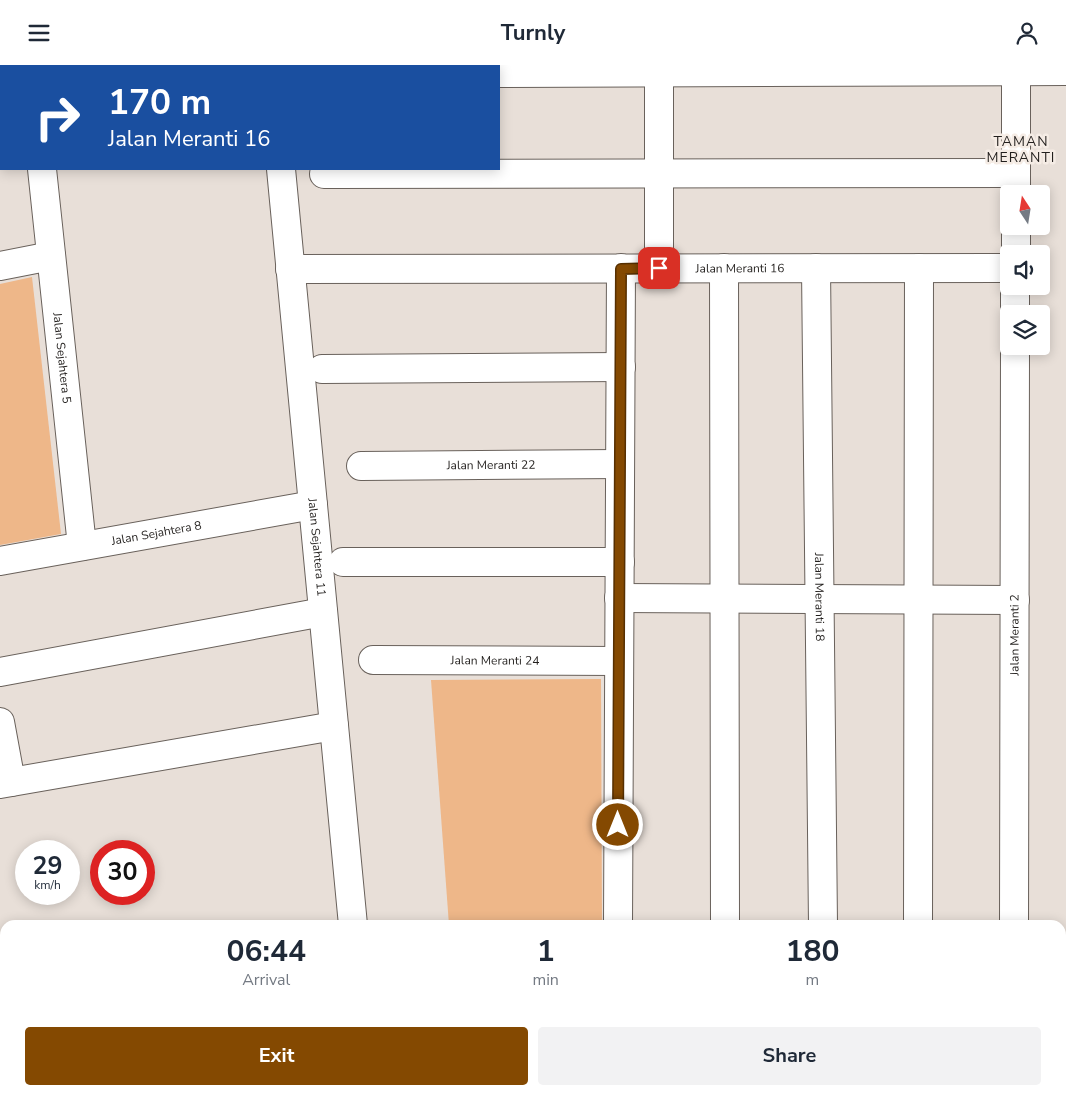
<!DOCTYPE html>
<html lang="en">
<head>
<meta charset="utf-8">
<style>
  body { margin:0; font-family:"Nunito Sans",sans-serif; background:#f2f2f3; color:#1f2937; height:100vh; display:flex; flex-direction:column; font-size:19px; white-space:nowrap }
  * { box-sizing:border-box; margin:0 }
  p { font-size:16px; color:#747a83 }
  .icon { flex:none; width:28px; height:28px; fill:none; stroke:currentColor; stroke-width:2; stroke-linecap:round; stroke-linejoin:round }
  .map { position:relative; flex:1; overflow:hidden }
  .details { position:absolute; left:0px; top:855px; width:1066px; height:175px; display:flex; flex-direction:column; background:#fff; border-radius:15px 15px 0 0; box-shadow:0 2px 12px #0003 }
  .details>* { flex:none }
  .banner { position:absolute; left:0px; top:0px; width:500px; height:105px; box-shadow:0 2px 12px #0003; background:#1a4fa0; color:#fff; overflow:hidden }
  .needle { width:32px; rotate:348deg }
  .controls { position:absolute; left:1000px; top:120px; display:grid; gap:10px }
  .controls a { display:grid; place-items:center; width:50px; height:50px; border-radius:5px; background:#fff; box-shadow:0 2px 12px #0003; font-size:25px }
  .speed { position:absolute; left:15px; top:775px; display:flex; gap:10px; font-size:25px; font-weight:700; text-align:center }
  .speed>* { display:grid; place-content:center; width:65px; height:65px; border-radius:50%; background:#fff; box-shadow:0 2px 12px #0003; line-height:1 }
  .speed small { font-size:12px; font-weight:400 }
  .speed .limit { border:8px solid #d22; background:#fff; color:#111 }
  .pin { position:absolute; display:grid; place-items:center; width:42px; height:42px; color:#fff; margin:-21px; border-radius:10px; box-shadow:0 2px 8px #0006 }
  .me { position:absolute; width:55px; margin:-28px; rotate:0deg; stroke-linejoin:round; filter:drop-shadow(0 0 4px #0008) }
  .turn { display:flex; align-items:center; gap:18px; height:105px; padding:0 25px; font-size:22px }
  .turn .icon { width:65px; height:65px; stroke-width:2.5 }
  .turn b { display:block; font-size:35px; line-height:42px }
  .eta { display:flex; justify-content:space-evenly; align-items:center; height:85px; text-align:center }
  .eta b { font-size:30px; font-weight:700; line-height:35px }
  .cta { display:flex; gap:10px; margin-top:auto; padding:10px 25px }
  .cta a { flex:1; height:58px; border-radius:5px; background:#844901; color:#fff; font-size:20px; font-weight:700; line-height:58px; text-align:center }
  .cta a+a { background:#f2f2f3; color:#1f2937 }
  header { display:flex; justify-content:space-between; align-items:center; height:65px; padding:0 25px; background:#fff; font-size:22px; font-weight:700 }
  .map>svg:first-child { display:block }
  .green { fill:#eeb789 }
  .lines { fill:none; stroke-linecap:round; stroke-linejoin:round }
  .minor-casing { stroke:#69615b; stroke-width:30 }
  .minor { stroke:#fff; stroke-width:28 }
  .route-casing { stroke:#562f01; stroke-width:12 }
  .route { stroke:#844901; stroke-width:9 }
  .labels { text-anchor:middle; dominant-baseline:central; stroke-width:5; stroke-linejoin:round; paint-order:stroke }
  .street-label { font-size:12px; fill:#221f1d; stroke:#f5ece5 }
  .neighbourhood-label { font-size:14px; letter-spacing:1px; fill:#221f1d; stroke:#f5ece5 }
</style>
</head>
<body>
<header><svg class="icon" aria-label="menu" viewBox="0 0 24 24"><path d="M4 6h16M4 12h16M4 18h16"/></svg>Turnly<svg class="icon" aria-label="person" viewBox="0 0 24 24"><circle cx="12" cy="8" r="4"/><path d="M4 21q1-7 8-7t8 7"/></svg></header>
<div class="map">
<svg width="1066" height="1030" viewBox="0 0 1066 1030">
  <rect width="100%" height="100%" fill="#e8dfd8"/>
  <g class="green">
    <polygon points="32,212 61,469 0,480 0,219"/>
    <polygon points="601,614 602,859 449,860 431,615"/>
  </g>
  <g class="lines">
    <g class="minor-casing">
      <g id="minor">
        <polyline points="30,0 31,1"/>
        <polyline points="271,0 271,1"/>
        <polyline points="332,0 332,1"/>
        <polyline points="427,0 427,1"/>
        <polyline points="659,7 659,203"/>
        <polyline points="499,8 1066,6"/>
        <path id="s1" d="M42,104l40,377"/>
        <path id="s2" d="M281,104l72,756"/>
        <polyline points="324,109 1016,108"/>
        <polyline points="1016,129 1016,0"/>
        <polyline points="1016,189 1016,161"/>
        <polyline points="0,201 51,191"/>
        <polyline points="724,203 725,860"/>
        <path id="s3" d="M816,203l7,657"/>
        <path id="s4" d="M290,204l719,-1"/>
        <polyline points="1015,249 1015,221"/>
        <polyline points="322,304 621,302"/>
        <path id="s5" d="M361,401l259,-2"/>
        <path id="s6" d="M0,496l313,-56"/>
        <polyline points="343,497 620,497"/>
        <polyline points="619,533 1015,535"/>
        <path id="s7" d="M373,595l246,1"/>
        <polyline points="0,607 323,547"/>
        <polyline points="0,657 11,717"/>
        <polyline points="0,719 334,661"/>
        <polyline points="618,860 621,203"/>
        <polyline points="918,860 919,203"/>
        <path id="s8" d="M1014,860l1,-579"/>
        <polyline points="1061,893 1066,893"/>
        <polyline points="0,953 5,953"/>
        <polyline points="421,1025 421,1030"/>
        <polyline points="523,1025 524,1030"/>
        <polyline points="1016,1025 1016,1030"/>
        <polyline points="772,1030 772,1025"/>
      </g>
    </g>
    <use href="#minor" class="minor"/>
  </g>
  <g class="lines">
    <g class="route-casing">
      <polyline id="route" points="618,760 621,204 659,203"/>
    </g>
    <use href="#route" class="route"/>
  </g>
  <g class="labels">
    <g class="street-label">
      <text stroke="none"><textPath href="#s4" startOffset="450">Jalan Meranti 16</textPath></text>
      <text stroke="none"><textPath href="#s1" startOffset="190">Jalan Sejahtera 5</textPath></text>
      <text stroke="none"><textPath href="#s5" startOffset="130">Jalan Meranti 22</textPath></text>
      <text stroke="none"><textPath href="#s6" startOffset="159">Jalan Sejahtera 8</textPath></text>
      <text stroke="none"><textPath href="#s2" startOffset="380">Jalan Sejahtera 11</textPath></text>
      <text stroke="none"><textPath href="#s3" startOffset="329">Jalan Meranti 18</textPath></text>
      <text stroke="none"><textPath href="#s8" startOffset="290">Jalan Meranti 2</textPath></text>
      <text stroke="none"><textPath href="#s7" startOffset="122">Jalan Meranti 24</textPath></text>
    </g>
    <g class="neighbourhood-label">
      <text x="1021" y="76">TAMAN<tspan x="1021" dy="16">MERANTI</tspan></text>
    </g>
  </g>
</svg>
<div class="controls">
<a><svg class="needle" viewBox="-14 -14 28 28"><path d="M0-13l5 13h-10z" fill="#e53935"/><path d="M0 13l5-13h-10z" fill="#747a83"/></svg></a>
<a><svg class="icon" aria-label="sound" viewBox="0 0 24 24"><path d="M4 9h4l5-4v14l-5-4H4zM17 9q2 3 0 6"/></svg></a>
<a><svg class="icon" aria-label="layers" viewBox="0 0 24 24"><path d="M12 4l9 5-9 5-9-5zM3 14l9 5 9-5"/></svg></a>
</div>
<div class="speed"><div>29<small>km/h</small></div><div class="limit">30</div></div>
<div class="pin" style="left:659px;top:203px;background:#d93025"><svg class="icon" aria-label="arrive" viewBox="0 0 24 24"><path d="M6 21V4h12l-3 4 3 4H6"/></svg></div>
<svg class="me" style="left:618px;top:760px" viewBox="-20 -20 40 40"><circle r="17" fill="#844901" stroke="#fff" stroke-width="3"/><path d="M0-11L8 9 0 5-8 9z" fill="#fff"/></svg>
<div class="banner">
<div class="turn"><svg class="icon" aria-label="right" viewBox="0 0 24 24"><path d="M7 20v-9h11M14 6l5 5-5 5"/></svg><div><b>170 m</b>Jalan Meranti 16</div></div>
</div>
<section class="details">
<div class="eta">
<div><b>06:44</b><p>Arrival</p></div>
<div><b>1</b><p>min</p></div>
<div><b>180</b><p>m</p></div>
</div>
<div class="cta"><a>Exit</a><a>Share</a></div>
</section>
</div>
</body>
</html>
